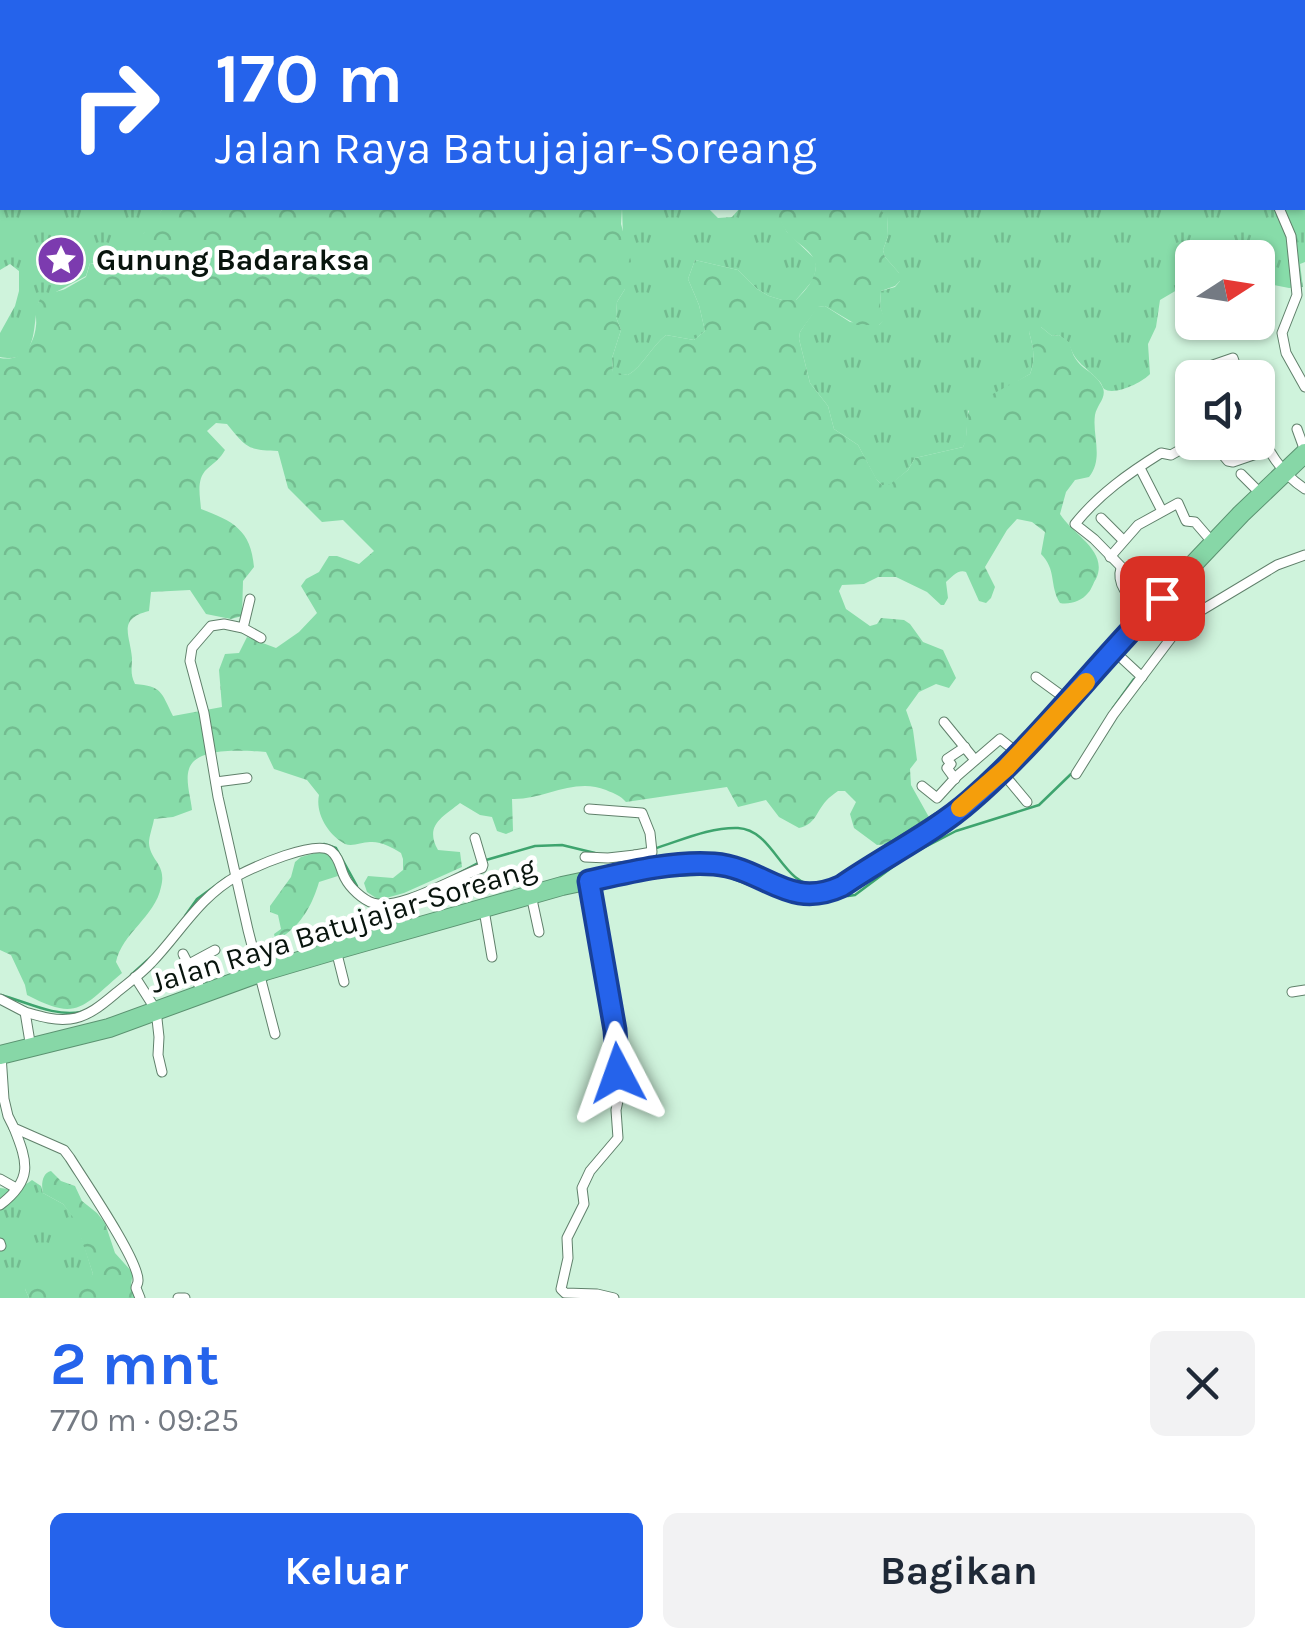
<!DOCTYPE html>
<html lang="id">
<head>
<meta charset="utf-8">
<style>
  body { margin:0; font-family:Karla,sans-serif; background:#f2f2f3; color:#1f2937; height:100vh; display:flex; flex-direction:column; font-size:38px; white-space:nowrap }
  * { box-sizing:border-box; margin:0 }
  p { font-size:32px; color:#747a83 }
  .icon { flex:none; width:55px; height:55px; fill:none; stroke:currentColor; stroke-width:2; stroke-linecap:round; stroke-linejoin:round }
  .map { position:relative; height:1298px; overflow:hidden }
  .panel { display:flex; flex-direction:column; background:#fff; flex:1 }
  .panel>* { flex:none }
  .guide { position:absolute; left:0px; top:0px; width:1305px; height:210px; box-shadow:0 2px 8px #0004; background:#2563eb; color:#fff; overflow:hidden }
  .needle { width:65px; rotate:78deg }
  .tools { position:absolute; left:1175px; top:240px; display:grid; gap:20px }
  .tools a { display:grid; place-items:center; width:100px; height:100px; border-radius:15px; background:#fff; box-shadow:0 2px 8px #0004; font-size:50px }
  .pin { position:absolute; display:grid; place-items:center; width:85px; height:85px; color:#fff; margin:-42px; border-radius:20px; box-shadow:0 5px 15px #0006 }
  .me { position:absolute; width:110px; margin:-55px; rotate:356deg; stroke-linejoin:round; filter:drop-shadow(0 0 8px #0008) }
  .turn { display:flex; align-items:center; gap:35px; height:210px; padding:0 50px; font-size:45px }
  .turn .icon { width:130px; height:130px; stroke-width:2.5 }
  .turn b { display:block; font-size:70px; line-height:85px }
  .round { display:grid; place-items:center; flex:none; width:105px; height:105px; border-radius:15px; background:#f2f2f3 }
  .head { display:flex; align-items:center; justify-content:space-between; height:170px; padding:0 50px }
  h1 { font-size:60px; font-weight:700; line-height:75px; color:#2563eb }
  .button { display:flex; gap:20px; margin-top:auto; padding:20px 50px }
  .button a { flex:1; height:115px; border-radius:15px; background:#2563eb; color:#fff; font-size:40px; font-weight:700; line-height:115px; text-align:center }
  .button a+a { background:#f2f2f3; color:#1f2937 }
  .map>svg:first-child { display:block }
  .grass { fill:url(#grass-tufts) }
  .forest { fill:url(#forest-crowns); fill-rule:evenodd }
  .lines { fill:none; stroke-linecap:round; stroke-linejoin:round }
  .stream { stroke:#3ea46e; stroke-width:2.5 }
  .street-casing { stroke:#60806b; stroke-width:11 }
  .highway-casing { stroke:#5b9371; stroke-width:20 }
  .street { stroke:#fff; stroke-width:9 }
  .highway { stroke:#87d7a7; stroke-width:18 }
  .route-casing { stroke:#184099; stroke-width:25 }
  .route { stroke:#2563eb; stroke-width:18 }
  .slow { stroke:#f59e0b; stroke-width:18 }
  .labels { text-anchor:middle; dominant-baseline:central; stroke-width:9; stroke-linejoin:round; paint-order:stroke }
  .poi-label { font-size:30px; font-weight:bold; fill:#08140d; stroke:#fff; text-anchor:start }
  .street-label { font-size:30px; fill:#08140d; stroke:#fff }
</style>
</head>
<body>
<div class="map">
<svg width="1305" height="1298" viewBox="0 0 1305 1298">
  <defs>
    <pattern id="grass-tufts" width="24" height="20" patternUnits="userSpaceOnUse" patternTransform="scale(2.5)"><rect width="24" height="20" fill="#87dca9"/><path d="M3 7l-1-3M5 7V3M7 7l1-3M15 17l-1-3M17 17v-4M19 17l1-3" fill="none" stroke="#73bc90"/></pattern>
    <pattern id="forest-crowns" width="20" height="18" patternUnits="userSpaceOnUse" patternTransform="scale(2.5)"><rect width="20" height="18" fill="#87dca9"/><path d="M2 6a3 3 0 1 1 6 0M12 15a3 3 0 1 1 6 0" fill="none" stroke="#73bc90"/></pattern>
  </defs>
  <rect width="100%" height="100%" fill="#cff3dc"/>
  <g class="grass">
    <path d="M0,37l2,1v170h161l-8,14 -11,11 -13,30h-41l-4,13 -47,25c-8,23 2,64 -39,56v-24l15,-27 4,-15v-20l-9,-7 -10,6z"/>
    <path d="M1302,148h3v114l-5,2 3,23 -14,1 -31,-6v-24h-66v33l-15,-1 -17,10 -4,27 -8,17 2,30c-7,8 -35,22 -46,15 -2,-2 -2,-5 -4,-7 -13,-15 -26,-19 -31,-39l-10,-8 -7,1 -11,-9 -12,5c4,13 7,28 1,42l-62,37 -2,30 -3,6 -48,11 -7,12 -19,16 -7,-1 -6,-6 -18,-34 -24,-16 -6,-23 -18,-23 -11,-44 1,-7 17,-25 8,-1 25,16 29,3 5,-5 -4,-14 1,-15 14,-4 5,-6 -1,-8 -14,-16 -2,-7 5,-14 -1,-19 -9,-9h424z"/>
    <path d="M622,208h86l10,10 14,-1 8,-9h31l4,2 12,22 28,27 1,7 -2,13 -18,21h-14l-13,-4 -12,-7 -19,-19 -43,-10 -7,19 11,26 6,26 -11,9 -28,-5c-15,12 -22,30 -38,40l-15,-2 -1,-15 9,-28 -5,-13 1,-15 8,-13z"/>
    <path d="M32,1180l9,6 2,7 20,11 13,16 17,54c-10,21 -17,14 -34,11 -10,-2 -24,3 -34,4l4,9h-29v-110c13,2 21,0 32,-8z"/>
  </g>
  <g class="forest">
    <path d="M163,208h459l-1,16 10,37 -6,28 -8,13 -1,15 5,13 -9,28 1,14 15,3c16,-10 23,-28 38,-40l28,5 11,-9 -6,-26 -11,-26 7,-19 43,10 19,19 12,7 13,4h14c14,-14 29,-32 12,-49 -6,-6 -13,-10 -19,-16 -7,-9 -11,-20 -18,-27h107l9,8 1,20 -5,14 2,7 15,17v7l-5,5 -14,5 -1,15 5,14 -6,5h-22l-32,-19 -7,1 -18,25 -1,7 11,44 18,23 6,23 24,16 19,35 5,5h7l19,-15 7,-12 48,-11c7,-13 0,-30 9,-42l58,-31c6,-14 3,-29 -1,-42l5,-6 7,1 11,9 7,-1 11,8c4,27 23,25 32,43 6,11 -5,18 -7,29 -3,21 9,43 -6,62l-14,3 -9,12 -6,22c13,21 49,37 36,65 -3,4 -4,10 -8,14 -6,8 -19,12 -28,10 -11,-18 -3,-33 -19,-49l4,-22 -13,-10 -15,-3 -10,11 -22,37 10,20 -4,11 -5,5 -7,-2 -13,-29c-8,-3 -14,5 -20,10l2,16 -4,7h-3l-14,-13 -31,-15h-18l-14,7 -22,1 -3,6 7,18 24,17 7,-2 4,-6 23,2 6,4 13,18 20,8 13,28 -7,10 -13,-4 -17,8 -13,18 7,20 4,30 -7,9 1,16 19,34 -42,25 -11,1 -23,-17 -4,-14 6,-12 -11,-11h-7c-4,3 -9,6 -12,10 -10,11 -10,23 -27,27l-20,-11 -13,-17 -28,7 -11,-20 -101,15c-6,-7 -11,-8 -20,-12 -32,-13 -62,10 -94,9l1,32 -7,3 -9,-3 -5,-14 -12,-2 -20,-12c-17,14 -36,22 -22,47l22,2 2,15 -58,26 -25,7 -12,-8 -3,-9 4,-7 25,2 10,-8v-11l-2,-6c-9,-6 -21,-12 -31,-11 -9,0 -17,5 -25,2 -17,-9 -30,-31 -26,-49l-12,-15 -33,-11 -8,-17c-19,-1 -70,-6 -77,17 -4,12 2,29 3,41l-19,7 -19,2c-1,7 -5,17 -5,24 1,18 18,21 12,44 -6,30 -39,46 -45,75l6,11c-40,34 -44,49 -95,22l-2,-10 -14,-30 -11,-5v-592c21,4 34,-12 36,-32 1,-8 -2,-16 2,-23 5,-11 18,-10 27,-14 7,-4 14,-8 21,-12l4,-14 10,2 31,-2c5,-9 5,-17 10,-26 6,-10 16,-19 22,-29zM216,423l11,1c20,24 20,26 51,27l10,37 34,34 21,-2 31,31 -15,13 -22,-8h-8l-10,16 -13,7 -5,7 16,27 -18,19 -23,16 -29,-11 -8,16 -14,1 -6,16 3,37 -49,9c-12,-24 -11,-30 -38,-32 -5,-10 -3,-15 -3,-26 -2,-24 -15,-39 17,-47l2,-19 39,-2 16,24 25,5 11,-3 1,-35 11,-14c-3,-37 -21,-46 -53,-58 -1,-14 -5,-30 6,-40 8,-7 13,-10 18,-19l-18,-19z"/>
    <path d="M327,850l5,4 6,22 -19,6c-6,21 -17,42 -36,54l-1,5 -6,1 -2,-8 7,-5 -3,-14 -8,-3v-6l21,-29 4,-15 6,-5z"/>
    <path d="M51,1171l10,10 14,5 7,15 15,12 8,10 10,30 18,20 -2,11 5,14h-107l-4,-9c24,-24 51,9 68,-15l-18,-54 -12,-16 -20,-11c-2,-8 -1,-20 8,-22z"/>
  </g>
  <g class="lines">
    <g class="stream">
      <polyline points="1113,708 1134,679"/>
      <polyline points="324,844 336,848 357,886"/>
      <path d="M653,849c27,-8 56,-22 85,-21 37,2 44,60 81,57"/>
      <polyline points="486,860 535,846 562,845 595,853"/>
      <polyline points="459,873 478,863"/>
      <polyline points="844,893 848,896 855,895 906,857 956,831 1039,805 1071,774"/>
      <polyline points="185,916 197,899 226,878"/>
      <polyline points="131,975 151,957"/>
      <path d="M1,995c26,7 53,22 80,17"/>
    </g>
    <g class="street-casing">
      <g id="street">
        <polyline points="1279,208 1291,236 1297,295 1282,333 1286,353 1305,387"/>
        <polyline points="1207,367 1233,358 1240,378"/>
        <path d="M1258,423c7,26 24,51 47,66"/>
        <polyline points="1297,429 1305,451"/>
        <polyline points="1212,442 1228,461 1233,462 1268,450"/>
        <polyline points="1140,468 1162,511"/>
        <polyline points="1241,474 1262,495"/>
        <polyline points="1101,518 1123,540"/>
        <polyline points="1110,557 1138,525 1178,503 1186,521 1195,522 1214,544"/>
        <path d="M1121,568c-6,19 13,33 25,46"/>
        <path d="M1158,601l-18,-15 -46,-47 -19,-15c24,-30 54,-51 86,-71l10,2 23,-13"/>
        <polyline points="243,628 250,599"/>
        <polyline points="261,638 243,628 224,624 211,626 192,648 190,661 204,713 218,797 248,930 275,1034"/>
        <polyline points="1114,651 1142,677"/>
        <polyline points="1036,677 1069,701"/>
        <polyline points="944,722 975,760"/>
        <polyline points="1002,772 1027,802"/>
        <polyline points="1076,774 1113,715 1177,630 1187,619 1277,565 1305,555"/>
        <polyline points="955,779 947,768 951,764 947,759 965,747"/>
        <polyline points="216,782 247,778"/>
        <polyline points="922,786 937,798 957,776 1000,739 1019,754"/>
        <polyline points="589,809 642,813 650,833 652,852 635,855"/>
        <polyline points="585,857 608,858 635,855 638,859"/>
        <polyline points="589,881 615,1029 616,1067 622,1082 616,1110 618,1138 590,1171 582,1188 584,1204 567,1238 568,1258 561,1289 565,1293 597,1294 614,1298"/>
        <polyline points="531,895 539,932"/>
        <polyline points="484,910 492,957"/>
        <polyline points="336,950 344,982"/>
        <polyline points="183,954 203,993"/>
        <polyline points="189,964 215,950"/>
        <polyline points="135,977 156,1010 159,1037 158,1055 162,1072"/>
        <polyline points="1292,992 1305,990"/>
        <polyline points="0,999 25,1012 31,1048"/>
        <path d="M25,1012c14,4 29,9 45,7 18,-2 33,-15 46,-26 12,-10 25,-19 35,-30 29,-30 48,-66 86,-87 17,-9 79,-37 94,-25 9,7 9,18 14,27 5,10 18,22 28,25 27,8 82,-26 109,-35l1,-3 -8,-27"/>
        <path d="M1,1055l3,44 4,17 6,12 50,22 6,8c13,21 70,104 68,123 0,3 -2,5 -2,7l4,10"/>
        <polyline points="0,1179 16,1188"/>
        <path d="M0,1205c33,-25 28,-42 14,-77"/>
        <polyline points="0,1243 1,1246"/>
        <polyline points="178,1298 185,1298"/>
      </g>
    </g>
    <g class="highway-casing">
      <polyline id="highway" points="0,1055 109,1028 265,971 336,950 562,886 647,868 721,865 798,894 817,895 832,890 967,804 997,777 1082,686 1146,614 1241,514 1305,453"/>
    </g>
    <use href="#street" class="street"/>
    <use href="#highway" class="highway"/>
  </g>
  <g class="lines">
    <g class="route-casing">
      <path id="route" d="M618,1073l-3,-43 -26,-149c40,-9 84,-20 125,-17 51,4 74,47 128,22 40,-28 93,-54 129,-86 70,-61 125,-136 191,-202"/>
    </g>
    <use href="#route" class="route"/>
    <polyline class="slow" points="960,808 1006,768 1086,682"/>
  </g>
  <defs>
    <g id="sight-disc" transform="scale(2.5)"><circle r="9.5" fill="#7c3baf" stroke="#fff"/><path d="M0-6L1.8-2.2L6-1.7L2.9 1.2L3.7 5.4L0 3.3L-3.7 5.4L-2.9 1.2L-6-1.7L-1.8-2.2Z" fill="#fff"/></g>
  </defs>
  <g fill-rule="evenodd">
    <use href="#sight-disc" x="61" y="260"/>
  </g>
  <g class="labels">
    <g class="poi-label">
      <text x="96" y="260">Gunung Badaraksa</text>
    </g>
    <g class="street-label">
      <text transform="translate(343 925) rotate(-17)">Jalan Raya Batujajar-Soreang</text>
    </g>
  </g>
</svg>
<div class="tools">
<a><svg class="needle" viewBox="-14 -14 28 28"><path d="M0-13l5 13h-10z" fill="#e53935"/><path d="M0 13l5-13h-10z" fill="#747a83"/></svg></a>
<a><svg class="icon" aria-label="sound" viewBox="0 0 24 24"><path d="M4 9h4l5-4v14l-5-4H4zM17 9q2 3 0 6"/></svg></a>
</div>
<div class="pin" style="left:1162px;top:598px;background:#d93025"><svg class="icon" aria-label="arrive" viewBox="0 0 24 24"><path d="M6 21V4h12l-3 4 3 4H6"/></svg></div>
<svg class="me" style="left:618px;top:1073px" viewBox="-20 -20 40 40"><path d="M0-17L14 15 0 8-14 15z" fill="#2563eb" stroke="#fff" stroke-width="4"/></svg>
<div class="guide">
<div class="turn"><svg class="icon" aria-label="right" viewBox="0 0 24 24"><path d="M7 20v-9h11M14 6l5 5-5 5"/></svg><div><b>170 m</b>Jalan Raya Batujajar-Soreang</div></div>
</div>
</div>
<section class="panel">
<div class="head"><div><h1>2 mnt</h1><p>770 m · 09:25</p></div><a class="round"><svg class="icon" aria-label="close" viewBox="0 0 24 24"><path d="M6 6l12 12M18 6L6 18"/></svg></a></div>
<div class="button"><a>Keluar</a><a>Bagikan</a></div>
</section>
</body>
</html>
